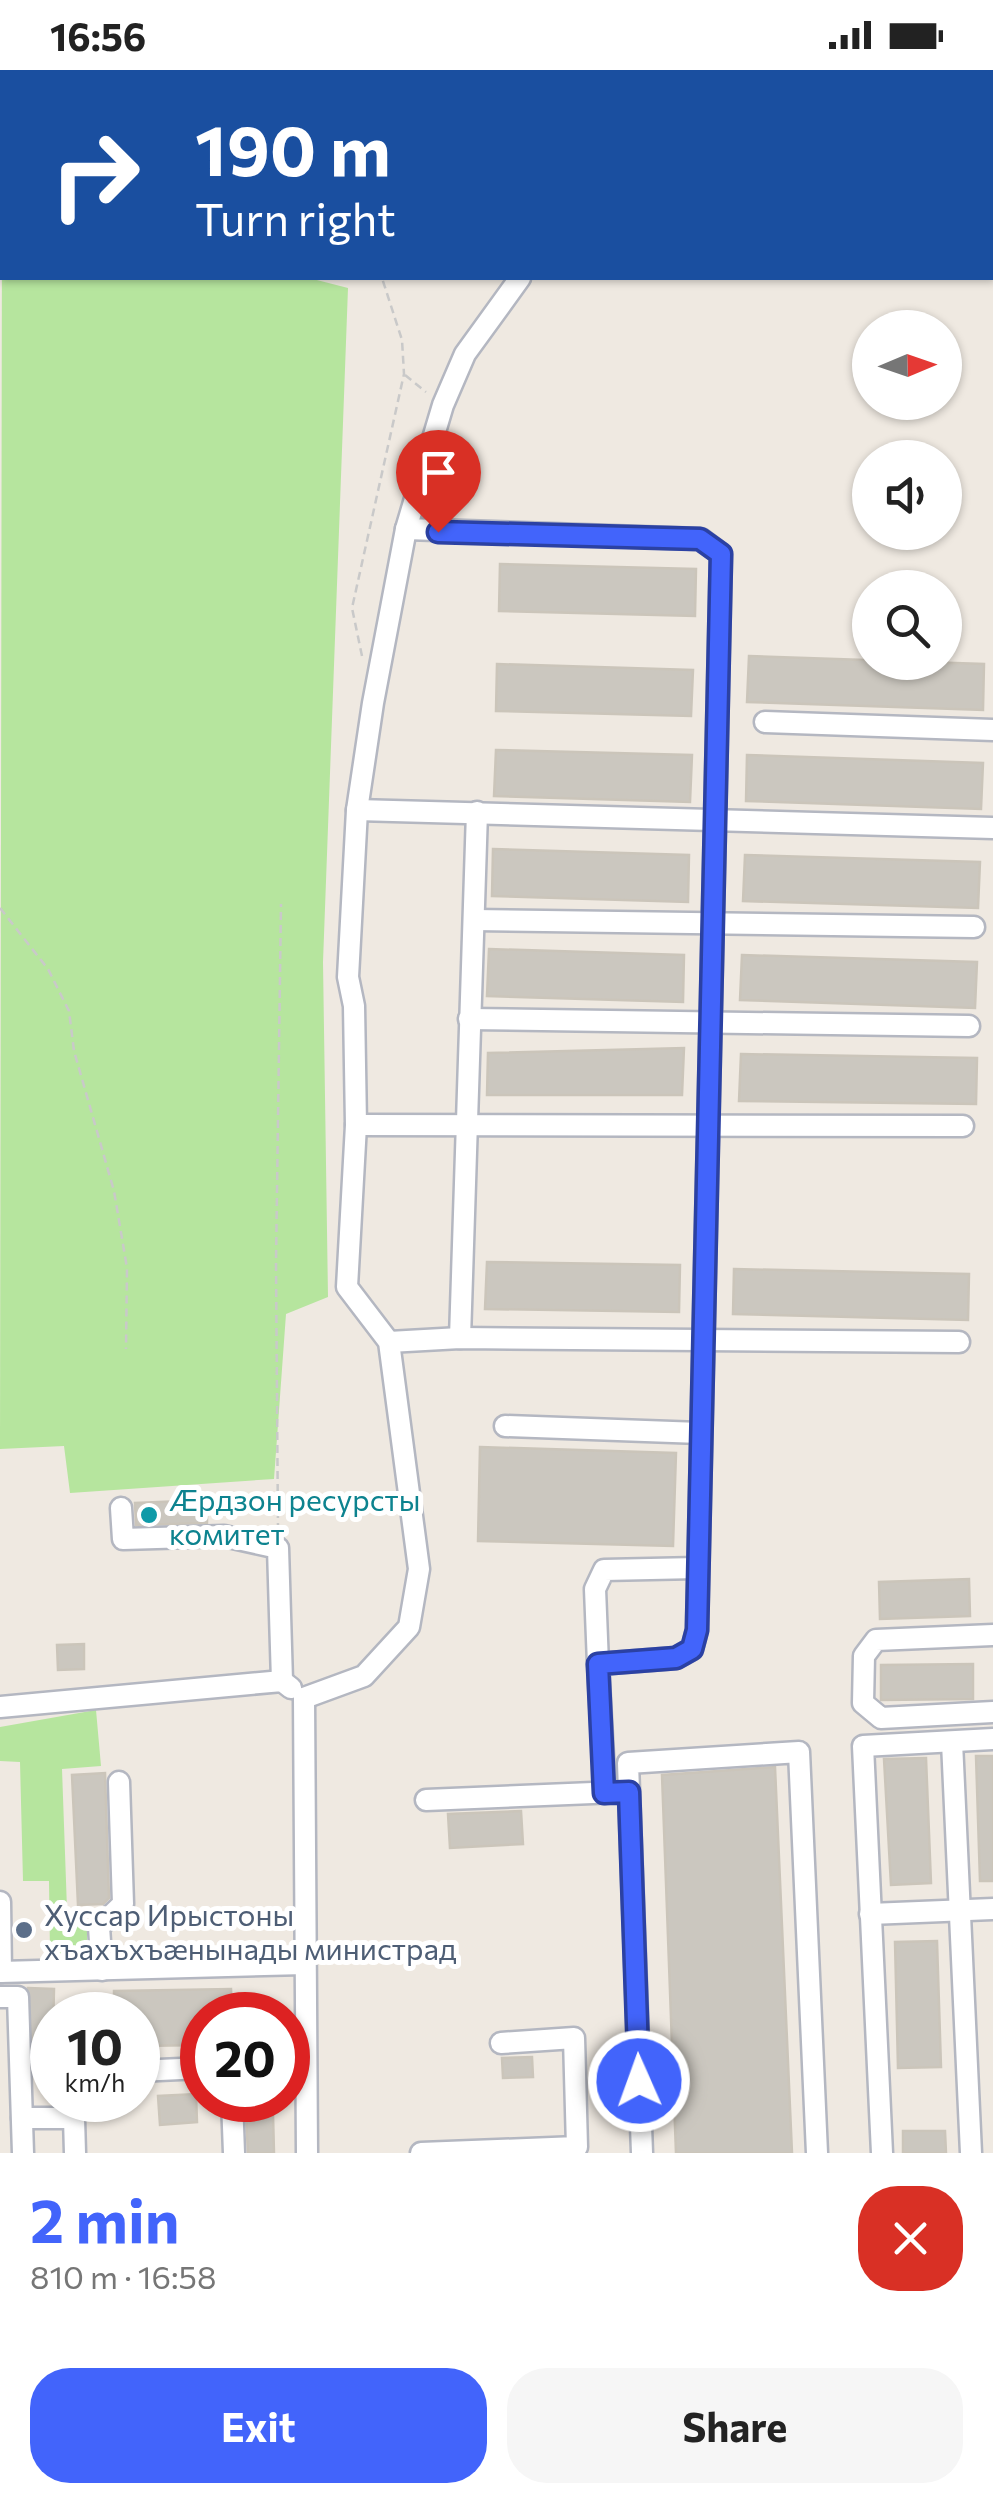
<!DOCTYPE html>
<html lang="en">
<head>
<meta charset="utf-8">
<style>
  body { margin:0; font-family:Commissioner,sans-serif; background:#f6f6f6; color:#222; height:100vh; display:flex; flex-direction:column; font-size:38px; white-space:nowrap }
  * { box-sizing:border-box; margin:0 }
  p { font-size:32px; color:#767676 }
  .icon { flex:none; width:55px; height:55px; fill:none; stroke:currentColor; stroke-width:2; stroke-linecap:round; stroke-linejoin:round }
  .map { position:relative; height:2083px; overflow:hidden }
  .side { display:flex; flex-direction:column; background:#fff; flex:1 }
  .side>* { flex:none }
  .guide { position:absolute; left:0px; top:0px; width:995px; height:210px; box-shadow:0 2px 8px #0004; background:#1a4fa0; color:#fff; overflow:hidden }
  .needle { width:65px; rotate:88deg }
  .controls { position:absolute; left:852px; top:240px; display:grid; gap:20px }
  .controls a { display:grid; place-items:center; width:110px; height:110px; border-radius:50%; background:#fff; box-shadow:0 2px 8px #0004; font-size:50px }
  .speed { position:absolute; left:30px; top:1922px; display:flex; gap:20px; font-size:50px; font-weight:700; text-align:center }
  .speed>* { display:grid; place-content:center; width:130px; height:130px; border-radius:50%; background:#fff; box-shadow:0 2px 8px #0004; line-height:1 }
  .speed small { font-size:25px; font-weight:400 }
  .speed .limit { border:15px solid #d22; background:#fff; color:#111 }
  .pin { position:absolute; display:grid; place-items:center; width:85px; height:85px; color:#fff; margin:-102px -42px; border-radius:50% 50% 50% 0; rotate:-45deg; box-shadow:0 0 10px #0007 }
  .pin .icon { rotate:45deg }
  .me { position:absolute; width:110px; margin:-55px; rotate:358deg; stroke-linejoin:round; filter:drop-shadow(0 0 8px #0008) }
  .turn { display:flex; align-items:center; gap:35px; height:210px; padding:0 30px; font-size:45px }
  .turn .icon { width:130px; height:130px; stroke-width:2.5 }
  .turn b { display:block; font-size:70px; line-height:85px }
  .round { display:grid; place-items:center; flex:none; width:105px; height:105px; border-radius:40px; background:#f6f6f6 }
  .summary { display:flex; align-items:center; justify-content:space-between; height:170px; padding:0 30px }
  h1 { font-size:60px; font-weight:700; line-height:75px; color:#4264fb }
  .primary-button { display:flex; gap:20px; margin-top:auto; padding:20px 30px }
  .primary-button a { flex:1; height:115px; border-radius:40px; background:#4264fb; color:#fff; font-size:40px; font-weight:700; line-height:115px; text-align:center }
  .primary-button a+a { background:#f6f6f6; color:#222 }
  .status { display:flex; justify-content:space-between; align-items:center; height:70px; padding:0 50px; background:#fff; direction:ltr }
  .status svg { height:28px; fill:currentColor }
  .map>svg:first-child { display:block }
  .green { fill:#b6e59e }
  .building { fill:#cbc7bf; stroke:#cbc5ba; stroke-width:2.5 }
  .lines { fill:none; stroke-linecap:round; stroke-linejoin:round }
  .minor-casing { stroke:#b4b7c1; stroke-width:25 }
  .path { stroke:#c9c9c9; stroke-width:2.5; stroke-dasharray:8 5; stroke-linecap:butt }
  .minor { stroke:#fff; stroke-width:20 }
  .route-casing { stroke:#2b41a3; stroke-width:25 }
  .route { stroke:#4264fb; stroke-width:18 }
  .culture-dot { fill:#0f9aa8; stroke:#fff; stroke-width:4 }
  .service-dot { fill:#5c6f8a; stroke:#fff; stroke-width:4 }
  .labels { text-anchor:middle; dominant-baseline:central; stroke-width:10; stroke-linejoin:round; paint-order:stroke }
  .culture-label { font-size:30px; fill:#0d838f; stroke:#fff; text-anchor:start }
  .service-label { font-size:30px; fill:#4e5e75; stroke:#fff; text-anchor:start }
</style>
</head>
<body>
<div class="status"><b>16:56</b><svg viewBox="0 0 49 12"><path d="M0 12V9h3v3zM5 12V6h3v6zM10 12V3h3v9zM15 12V0h3v12zM26 1h20v11H26zM47 4h2v5h-2z"/></svg></div>
<div class="map">
<svg width="993" height="2083" viewBox="0 0 993 2083">
  <rect width="100%" height="100%" fill="#efe9e1"/>
  <g class="green">
    <polygon points="2,135 2,208 309,208 348,218 323,892 328,1227 286,1244 274,1409 70,1423 64,1376 0,1379"/>
    <polygon points="96,1640 101,1696 62,1699 67,1839 87,1858 87,1883 50,1884 49,1811 23,1811 20,1692 0,1691 0,1657"/>
  </g>
  <g class="building">
    <polygon points="500,494 696,499 695,546 499,541"/>
    <polygon points="749,586 984,594 983,640 747,632"/>
    <polygon points="497,594 693,600 691,646 496,641"/>
    <polygon points="496,680 692,685 690,732 494,726"/>
    <polygon points="747,685 983,693 981,739 746,731"/>
    <polygon points="493,779 689,785 688,832 492,826"/>
    <polygon points="745,785 980,792 978,838 743,831"/>
    <polygon points="489,879 684,885 683,932 487,926"/>
    <polygon points="742,885 977,892 975,938 740,930"/>
    <polygon points="684,978 682,1025 487,1025 488,983"/>
    <polygon points="741,984 977,988 976,1034 739,1031"/>
    <polygon points="487,1192 680,1195 679,1242 485,1239"/>
    <polygon points="734,1199 969,1204 968,1250 733,1244"/>
    <polygon points="480,1377 676,1383 673,1476 478,1471"/>
    <polygon points="207,1430 207,1453 136,1455 135,1433"/>
    <polygon points="969,1509 970,1546 880,1549 879,1512"/>
    <polygon points="84,1574 84,1599 58,1600 57,1575"/>
    <polygon points="973,1594 973,1629 881,1630 881,1595"/>
    <polygon points="976,1686 993,1686 993,1811 980,1811"/>
    <polygon points="926,1688 931,1813 891,1815 884,1689"/>
    <polygon points="775,1697 792,2083 676,2083 662,1705"/>
    <polygon points="105,1703 109,1828 103,1834 78,1835 72,1705"/>
    <polygon points="521,1741 523,1774 450,1778 448,1744"/>
    <polygon points="937,1871 941,1997 898,1998 895,1872"/>
    <polygon points="28,1918 54,1919 52,2002 34,2002"/>
    <polygon points="231,1919 232,1945 202,1945 202,1975 138,1976 138,1945 114,1945 114,1921"/>
    <polygon points="532,1987 533,2007 503,2008 502,1988"/>
    <polygon points="196,2024 197,2052 160,2055 158,2026"/>
    <polygon points="273,2044 274,2083 248,2083 246,2045"/>
    <polygon points="903,2061 945,2061 946,2083 903,2083"/>
  </g>
  <g class="lines">
    <g class="minor-casing">
      <g id="minor">
        <polyline points="80,2 81,0"/>
        <polyline points="752,2 755,0"/>
        <polyline points="0,91 2,90"/>
        <polyline points="406,459 701,469 721,484 697,1560 692,1579 676,1588 598,1594 605,1723"/>
        <polyline points="765,652 993,660"/>
        <polyline points="357,740 993,758"/>
        <polyline points="474,850 974,857"/>
        <polyline points="469,949 969,956"/>
        <polyline points="356,1055 963,1056"/>
        <polyline points="460,1268 477,742"/>
        <polyline points="389,1272 460,1268 959,1272"/>
        <polyline points="505,1356 700,1363"/>
        <polyline points="121,1438 123,1469 224,1466 278,1478 282,1611"/>
        <polyline points="993,1565 876,1570 864,1586 863,1633 881,1648 993,1642"/>
        <polyline points="598,1594 595,1519 604,1500 697,1498"/>
        <polyline points="304,1628 364,1606 409,1557 419,1499 389,1272 347,1217 356,1055 354,936 348,907 357,740 373,633 406,459 443,335 465,284 520,208"/>
        <polyline points="304,1628 307,2083"/>
        <polyline points="0,1637 282,1611 291,1618"/>
        <polyline points="952,1672 971,2083"/>
        <polyline points="426,1730 617,1722"/>
        <polyline points="0,1832 1,1902"/>
        <polyline points="870,1844 993,1839"/>
        <polyline points="102,1900 99,1857 123,1834 119,1712"/>
        <polyline points="0,1902 305,1894"/>
        <polyline points="0,1927 18,1927 23,2083"/>
        <polyline points="138,2001 202,1998"/>
        <polyline points="232,2030 234,2083"/>
        <polyline points="22,2048 74,2048 75,2083"/>
        <polyline points="421,2083 577,2077 574,1968 501,1973"/>
        <polyline points="642,2083 628,1693 799,1682 817,2083"/>
        <polyline points="882,2083 863,1676 993,1669"/>
      </g>
    </g>
    <g class="path">
      <polyline points="529,0 530,2"/>
      <polyline points="159,2 160,0"/>
      <polyline points="405,305 426,322"/>
      <polyline points="362,586 352,538 404,304 402,270 382,208"/>
      <polyline points="0,838 48,899 69,941 74,981 114,1121 127,1198 126,1279"/>
      <polyline points="278,1461 276,1193 281,834"/>
    </g>
    <use href="#minor" class="minor"/>
  </g>
  <g class="lines">
    <g class="route-casing">
      <polyline id="route" points="438,462 700,469 721,484 697,1560 692,1579 676,1588 598,1594 604,1723 629,1722 639,2011"/>
    </g>
    <use href="#route" class="route"/>
  </g>
  <circle class="culture-dot" cx="149" cy="1445" r="10"/>
  <circle class="service-dot" cx="24" cy="1860" r="10"/>
  <g class="labels">
    <g class="culture-label">
      <text x="169" y="1428">Æрдзон ресурсты<tspan x="169" dy="34">комитет</tspan></text>
    </g>
    <g class="service-label">
      <text x="44" y="1843">Хуссар Ирыстоны<tspan x="44" dy="34">хъахъхъæнынады министрад</tspan></text>
    </g>
  </g>
</svg>
<div class="controls">
<a><svg class="needle" viewBox="-14 -14 28 28"><path d="M0-13l5 13h-10z" fill="#e53935"/><path d="M0 13l5-13h-10z" fill="#767676"/></svg></a>
<a><svg class="icon" aria-label="sound" viewBox="0 0 24 24"><path d="M4 9h4l5-4v14l-5-4H4zM17 9q2 3 0 6"/></svg></a>
<a><svg class="icon" aria-label="search" viewBox="0 0 24 24"><circle cx="10" cy="10" r="6"/><path d="M15 15l6 6"/></svg></a>
</div>
<div class="speed"><div>10<small>km/h</small></div><div class="limit">20</div></div>
<div class="pin" style="left:438px;top:462px;background:#d93025"><svg class="icon" aria-label="arrive" viewBox="0 0 24 24"><path d="M6 21V4h12l-3 4 3 4H6"/></svg></div>
<svg class="me" style="left:639px;top:2011px" viewBox="-20 -20 40 40"><circle r="17" fill="#4264fb" stroke="#fff" stroke-width="3"/><path d="M0-11L8 9 0 5-8 9z" fill="#fff"/></svg>
<div class="guide">
<div class="turn"><svg class="icon" aria-label="right" viewBox="0 0 24 24"><path d="M7 20v-9h11M14 6l5 5-5 5"/></svg><div><b>190 m</b>Turn right</div></div>
</div>
</div>
<section class="side">
<div class="summary"><div><h1>2 min</h1><p>810 m · 16:58</p></div><a class="round" style="background:#d93025;color:#fff"><svg class="icon" aria-label="close" viewBox="0 0 24 24"><path d="M6 6l12 12M18 6L6 18"/></svg></a></div>
<div class="primary-button"><a>Exit</a><a>Share</a></div>
</section>
</body>
</html>
